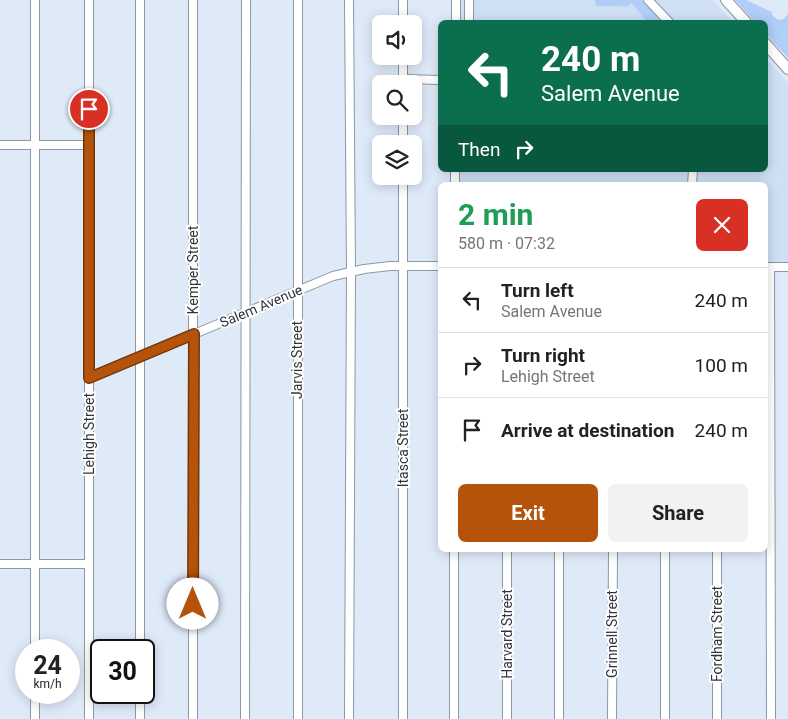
<!DOCTYPE html>
<html lang="en">
<head>
<meta charset="utf-8">
<style>
  body { margin:0; font-family:Roboto,sans-serif; background:#f2f2f2; color:#222; height:100vh; display:flex; flex-direction:column; font-size:19px; white-space:nowrap }
  * { box-sizing:border-box; margin:0 }
  p { font-size:16px; color:#767676 }
  .icon { flex:none; width:28px; height:28px; fill:none; stroke:currentColor; stroke-width:2; stroke-linecap:round; stroke-linejoin:round }
  .map { position:relative; flex:1; overflow:hidden }
  .drawer { position:absolute; left:438px; top:182px; width:330px; height:370px; display:flex; flex-direction:column; background:#fff; border-radius:8px; box-shadow:0 2px 12px #0003 }
  .drawer>* { flex:none }
  .guide { position:absolute; left:438px; top:20px; width:330px; height:152px; border-radius:8px; box-shadow:0 2px 12px #0003; background:#0b6e4f; color:#fff; overflow:hidden }
  .controls { position:absolute; left:372px; top:15px; display:grid; gap:10px }
  .controls a { display:grid; place-items:center; width:50px; height:50px; border-radius:8px; background:#fff; box-shadow:0 2px 12px #0003; font-size:25px }
  .speed { position:absolute; left:15px; top:639px; display:flex; gap:10px; font-size:25px; font-weight:700; text-align:center }
  .speed>* { display:grid; place-content:center; width:65px; height:65px; border-radius:50%; background:#fff; box-shadow:0 2px 12px #0003; line-height:1 }
  .speed small { font-size:12px; font-weight:400 }
  .speed .limit { border:2px solid #111; border-radius:8px; background:#fff; color:#111 }
  .pin { position:absolute; display:grid; place-items:center; width:42px; height:42px; color:#fff; margin:-21px; border:2px solid #fff; border-radius:50%; box-shadow:0 1px 5px #0007 }
  .me { position:absolute; width:55px; margin:-28px; rotate:0deg; stroke-linejoin:round; filter:drop-shadow(0 0 4px #0008) }
  .turn { display:flex; align-items:center; gap:18px; height:105px; padding:0 20px; font-size:22px }
  .turn .icon { width:65px; height:65px; stroke-width:2.5 }
  .turn b { display:block; font-size:35px; line-height:42px }
  .then { display:flex; align-items:center; height:48px; padding:0 20px; background:#0003; gap:10px; font-size:19px }
  .round { display:grid; place-items:center; flex:none; width:52px; height:52px; border-radius:8px; background:#f2f2f2 }
  .summary { display:flex; align-items:center; justify-content:space-between; height:85px; padding:0 20px }
  h1 { font-size:30px; font-weight:700; line-height:38px; color:#1e9e55 }
  .primary-button { display:flex; gap:10px; margin-top:auto; padding:10px 20px }
  .primary-button a { flex:1; height:58px; border-radius:8px; background:#b45309; color:#fff; font-size:20px; font-weight:700; line-height:58px; text-align:center }
  .primary-button a+a { background:#f2f2f2; color:#222 }
  ul { padding:0; list-style:none }
  li { display:flex; align-items:center; gap:15px; height:65px; padding:0 20px; border-top:1px solid #e0e0e0 }
  li div { flex:1 }
  li b { display:block; font-size:19px }
  li em { font-style:normal }
  .map>svg:first-child { display:block }
  .built { fill:#cfdff4 }
  .green { fill:#b0cef7 }
  .lines { fill:none; stroke-linecap:round; stroke-linejoin:round }
  .minor-casing { stroke:#8d97a5; stroke-width:10 }
  .major-casing { stroke:#8d97a5; stroke-width:12 }
  .minor { stroke:#fff; stroke-width:8 }
  .major { stroke:#fff; stroke-width:10 }
  .route-casing { stroke:#753606; stroke-width:12 }
  .route { stroke:#b45309; stroke-width:9 }
  .labels { text-anchor:middle; dominant-baseline:central; stroke-width:4; stroke-linejoin:round; paint-order:stroke }
  .street-label { font-size:14px; fill:#31353b; stroke:#fff }
</style>
</head>
<body>
<div class="map">
<svg width="788" height="719" viewBox="0 0 788 719">
  <rect width="100%" height="100%" fill="#dfeaf9"/>
  <g class="built">
    <polygon points="459,0 712,0 733,22 459,22"/>
    <polygon points="765,57 788,83 788,262 765,262 765,185 459,185 459,170 765,170"/>
  </g>
  <g class="green">
    <polygon points="595,0 642,0 663,22 647,22 632,3 627,7 623,6 596,6"/>
    <polygon points="735,0 746,0 772,12 772,15 778,20 784,19 788,14 788,58 765,33 765,22 755,22"/>
  </g>
  <g class="lines">
    <g class="minor-casing">
      <g id="minor">
        <polyline points="35,0 35,650"/>
        <polyline points="140,0 140,650"/>
        <polyline points="298,0 298,719"/>
        <polyline points="403,0 403,24"/>
        <polyline points="456,0 456,22"/>
        <polyline points="469,0 469,22"/>
        <polyline points="648,0 669,22"/>
        <polyline points="403,56 403,82"/>
        <polyline points="403,79 440,80"/>
        <polyline points="403,116 403,144"/>
        <polyline points="0,145 88,145"/>
        <polyline points="455,185 455,170"/>
        <polyline points="692,185 693,170"/>
        <polyline points="765,267 788,267"/>
        <polyline points="770,267 771,719"/>
        <polyline points="89,378 333,276 364,269 390,266 440,266"/>
        <polyline points="454,550 454,719"/>
        <polyline points="717,550 717,719"/>
        <polyline points="0,564 88,564"/>
        <polyline points="35,692 35,719"/>
        <polyline points="89,719 89,0"/>
        <polyline points="140,719 140,692"/>
        <polyline points="193,719 193,0"/>
        <polyline points="245,719 246,0"/>
        <polyline points="349,719 351,272 349,0"/>
        <polyline points="403,719 403,176"/>
        <polyline points="507,719 507,550"/>
        <polyline points="559,719 559,550"/>
        <polyline points="612,719 613,550"/>
        <polyline points="665,719 665,550"/>
      </g>
    </g>
    <g class="major-casing">
      <g id="major">
        <polyline points="726,0 746,22"/>
        <polyline points="765,43 788,69"/>
      </g>
    </g>
    <use href="#minor" class="minor"/>
    <use href="#major" class="major"/>
  </g>
  <g class="lines">
    <g class="route-casing">
      <polyline id="route" points="89,109 89,378 194,334 193,604"/>
    </g>
    <use href="#route" class="route"/>
  </g>
  <g class="labels">
    <g class="street-label">
      <text transform="translate(193 270) rotate(-90)">Kemper Street</text>
      <text transform="translate(261 306) rotate(-23)">Salem Avenue</text>
      <text transform="translate(297 360) rotate(-90)">Jarvis Street</text>
      <text transform="translate(89 434) rotate(-90)">Lehigh Street</text>
      <text transform="translate(403 448) rotate(-90)">Itasca Street</text>
      <text transform="translate(507 634) rotate(-90)">Harvard Street</text>
      <text transform="translate(612 634) rotate(-90)">Grinnell Street</text>
      <text transform="translate(717 634) rotate(-90)">Fordham Street</text>
    </g>
  </g>
</svg>
<div class="controls">
<a><svg class="icon" aria-label="sound" viewBox="0 0 24 24"><path d="M4 9h4l5-4v14l-5-4H4zM17 9q2 3 0 6"/></svg></a>
<a><svg class="icon" aria-label="search" viewBox="0 0 24 24"><circle cx="10" cy="10" r="6"/><path d="M15 15l6 6"/></svg></a>
<a><svg class="icon" aria-label="layers" viewBox="0 0 24 24"><path d="M12 4l9 5-9 5-9-5zM3 14l9 5 9-5"/></svg></a>
</div>
<div class="speed"><div>24<small>km/h</small></div><div class="limit">30</div></div>
<div class="pin" style="left:89px;top:109px;background:#d93025"><svg class="icon" aria-label="arrive" viewBox="0 0 24 24"><path d="M6 21V4h12l-3 4 3 4H6"/></svg></div>
<svg class="me" style="left:193px;top:604px" viewBox="-20 -20 40 40"><circle r="19" fill="#fff"/><path d="M0-13L10 11 0 6-10 11z" fill="#b45309"/></svg>
<div class="guide">
<div class="turn"><svg class="icon" aria-label="left" viewBox="0 0 24 24"><path d="M17 20v-9H6M10 6l-5 5 5 5"/></svg><div><b>240 m</b>Salem Avenue</div></div>
<div class="then">Then<svg class="icon" aria-label="right" viewBox="0 0 24 24"><path d="M7 20v-9h11M14 6l5 5-5 5"/></svg></div>
</div>
<section class="drawer">
<div class="summary"><div><h1>2 min</h1><p>580 m · 07:32</p></div><a class="round" style="background:#d93025;color:#fff"><svg class="icon" aria-label="close" viewBox="0 0 24 24"><path d="M6 6l12 12M18 6L6 18"/></svg></a></div>
<ul>
<li><svg class="icon" aria-label="left" viewBox="0 0 24 24"><path d="M17 20v-9H6M10 6l-5 5 5 5"/></svg><div><b>Turn left</b><p>Salem Avenue</p></div><em>240 m</em></li>
<li><svg class="icon" aria-label="right" viewBox="0 0 24 24"><path d="M7 20v-9h11M14 6l5 5-5 5"/></svg><div><b>Turn right</b><p>Lehigh Street</p></div><em>100 m</em></li>
<li><svg class="icon" aria-label="arrive" viewBox="0 0 24 24"><path d="M6 21V4h12l-3 4 3 4H6"/></svg><div><b>Arrive at destination</b></div><em>240 m</em></li>
</ul>
<div class="primary-button"><a>Exit</a><a>Share</a></div>
</section>
</div>
</body>
</html>
